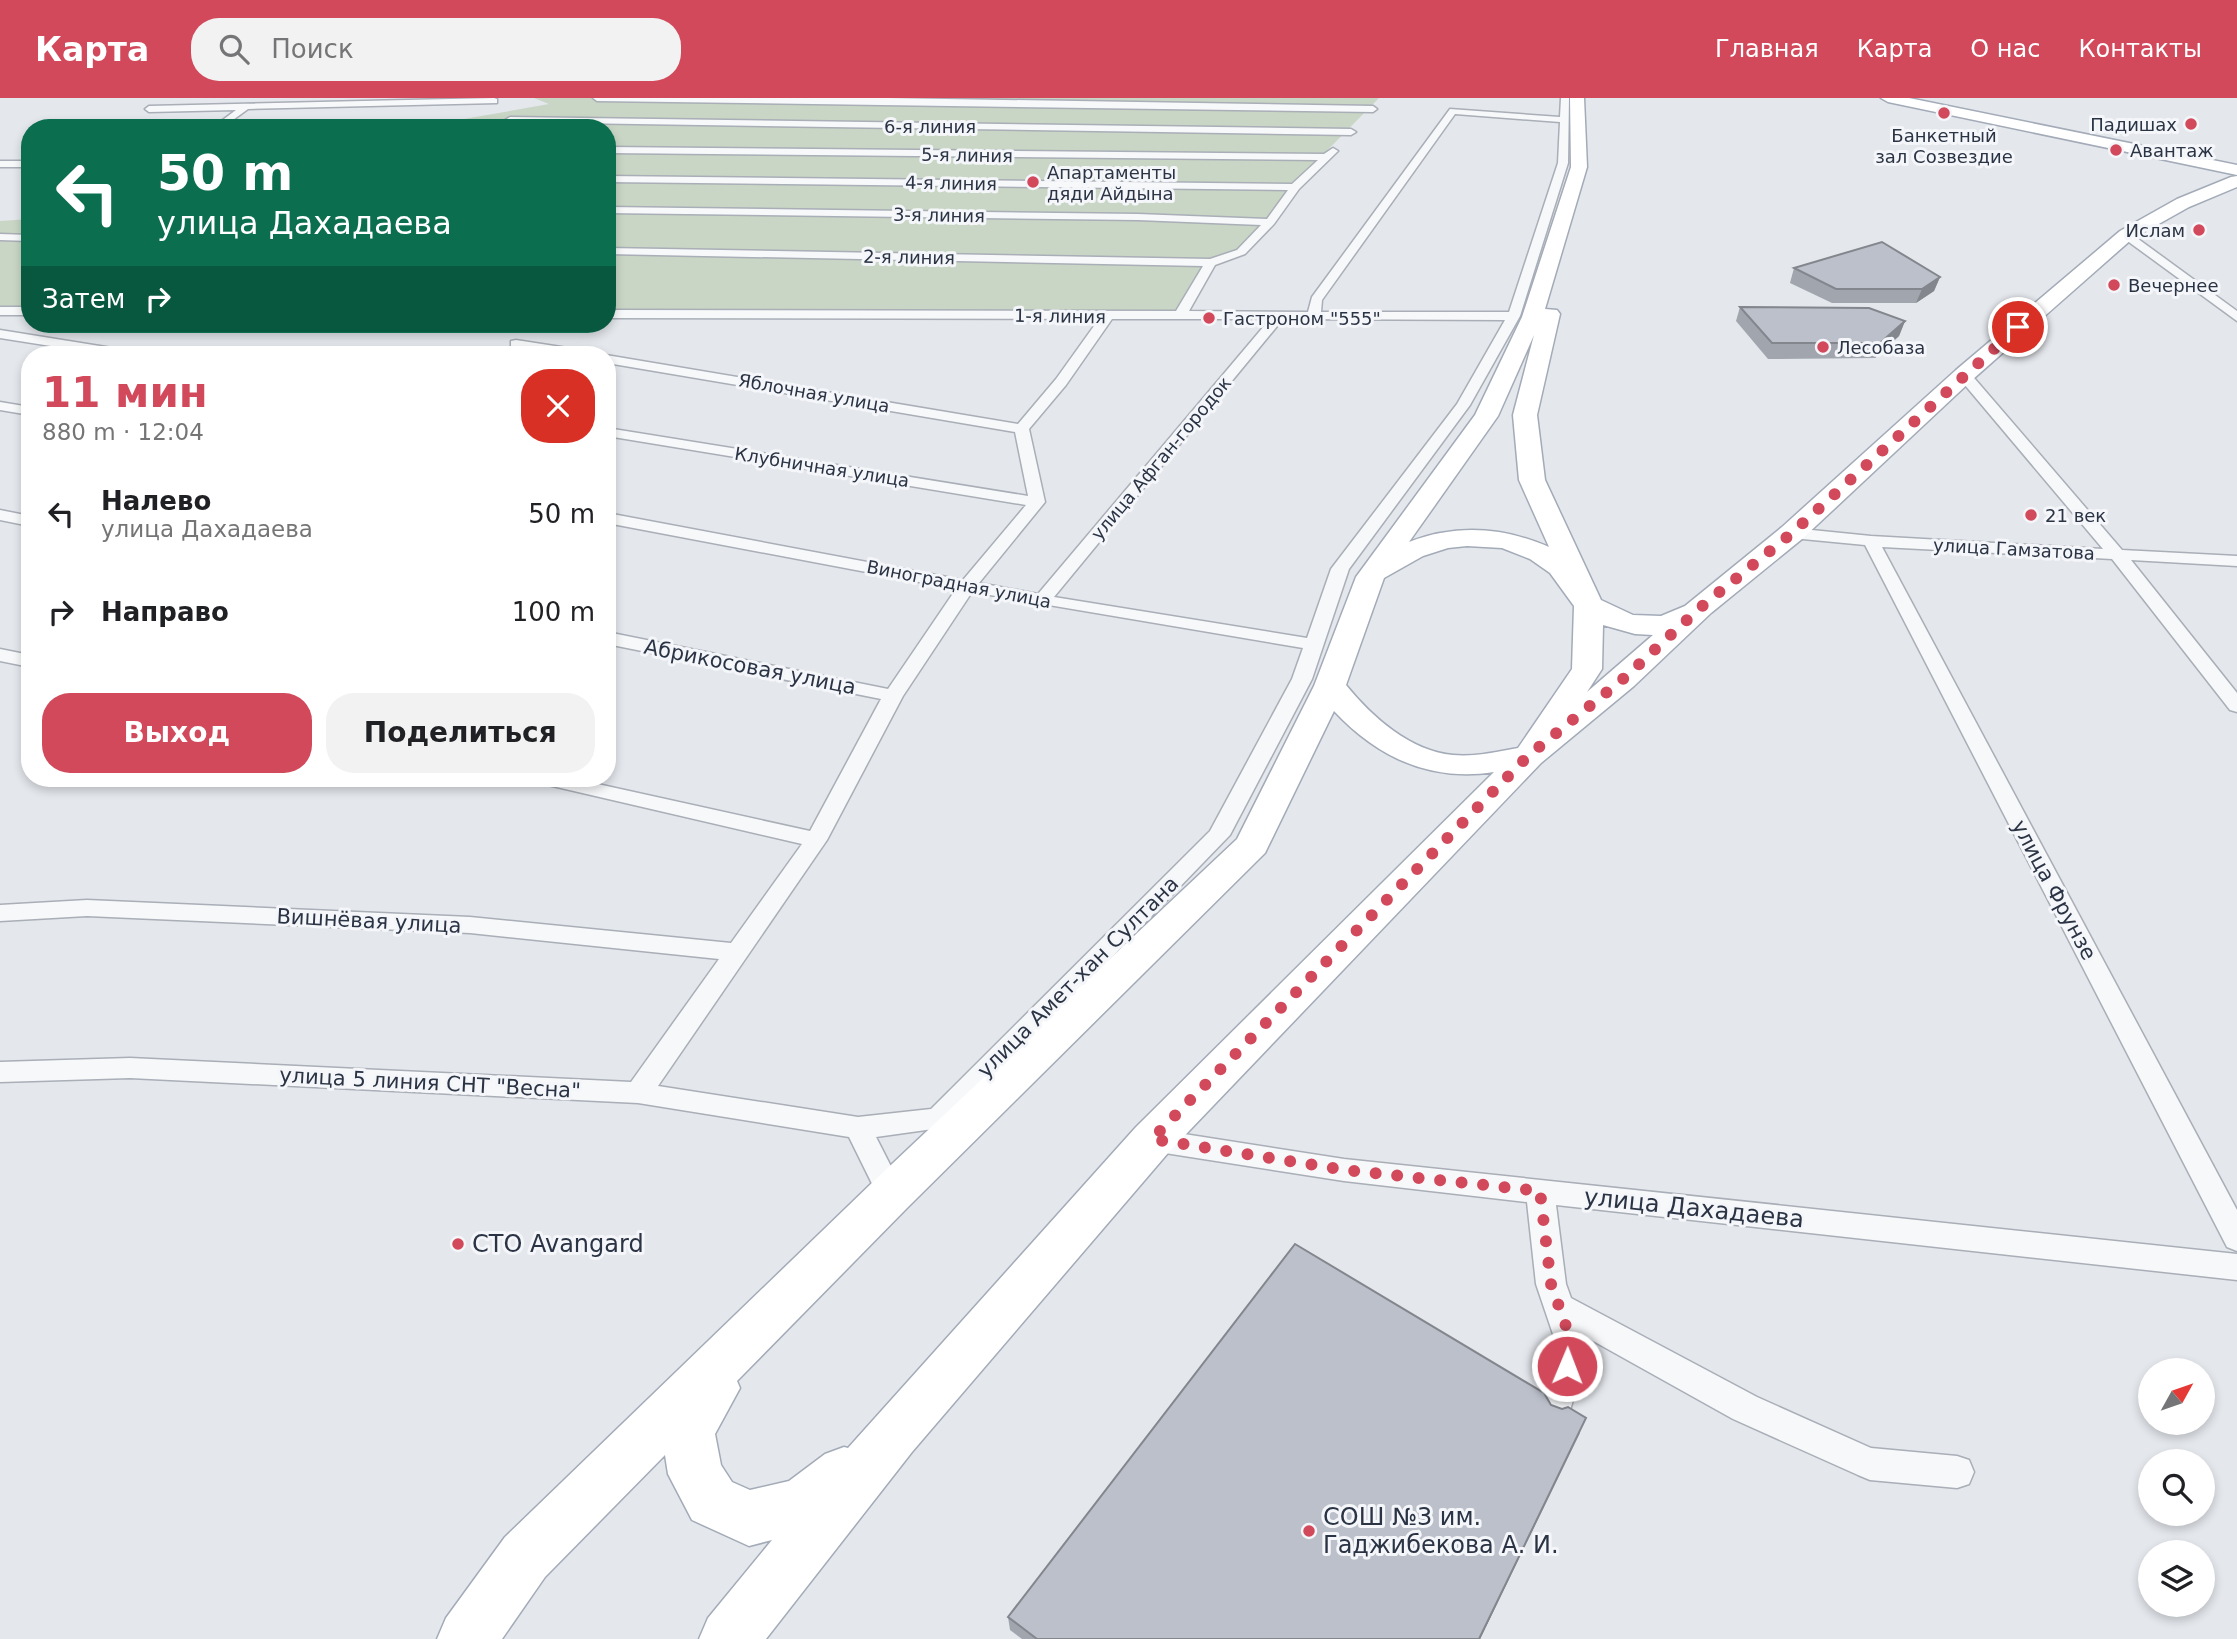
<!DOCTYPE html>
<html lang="ru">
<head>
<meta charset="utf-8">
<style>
  body { margin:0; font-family:"DejaVu Sans",sans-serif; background:#f2f2f2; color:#202124; height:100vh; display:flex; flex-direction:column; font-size:26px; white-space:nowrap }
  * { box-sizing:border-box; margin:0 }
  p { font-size:23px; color:#757577 }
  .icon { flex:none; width:38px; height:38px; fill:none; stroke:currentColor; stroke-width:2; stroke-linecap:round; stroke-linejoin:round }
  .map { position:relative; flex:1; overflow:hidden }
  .sheet { position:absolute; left:21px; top:248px; width:595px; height:441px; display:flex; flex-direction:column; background:#fff; border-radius:28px; box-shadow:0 4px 10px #0003 }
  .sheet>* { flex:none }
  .banner { position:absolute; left:21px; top:21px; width:595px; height:214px; border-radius:28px; box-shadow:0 4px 10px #0003; background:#0b6e4f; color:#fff; overflow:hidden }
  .needle { width:46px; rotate:50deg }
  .fabs { position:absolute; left:2138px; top:1260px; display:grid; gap:14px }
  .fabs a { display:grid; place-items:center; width:77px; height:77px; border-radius:50%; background:#fff; box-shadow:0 4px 10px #0003; font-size:35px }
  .pin { position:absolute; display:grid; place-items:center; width:60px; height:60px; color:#fff; margin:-30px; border:4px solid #fff; border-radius:50%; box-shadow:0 2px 7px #0007 }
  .me { position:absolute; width:77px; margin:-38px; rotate:1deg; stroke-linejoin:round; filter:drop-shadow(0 0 5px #0008) }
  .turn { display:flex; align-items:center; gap:24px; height:147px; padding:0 21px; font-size:32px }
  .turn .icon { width:91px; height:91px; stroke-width:2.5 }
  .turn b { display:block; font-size:49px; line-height:60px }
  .then { display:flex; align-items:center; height:66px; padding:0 21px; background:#0003; gap:14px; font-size:26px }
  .round { display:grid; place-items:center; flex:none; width:74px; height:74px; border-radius:28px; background:#f2f2f2 }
  .overview { display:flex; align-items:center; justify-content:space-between; height:119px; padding:0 21px }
  h1 { font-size:42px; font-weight:700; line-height:52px; color:#d1495b }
  .cta { display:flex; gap:14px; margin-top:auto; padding:14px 21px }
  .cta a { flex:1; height:80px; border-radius:28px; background:#d1495b; color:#fff; font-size:28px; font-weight:700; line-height:80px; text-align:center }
  .cta a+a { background:#f2f2f2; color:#202124 }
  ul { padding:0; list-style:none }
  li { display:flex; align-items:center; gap:21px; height:98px; padding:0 21px }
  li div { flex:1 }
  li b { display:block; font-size:26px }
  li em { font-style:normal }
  header { display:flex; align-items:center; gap:42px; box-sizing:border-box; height:98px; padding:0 35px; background:#d1495b; color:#fff }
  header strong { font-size:33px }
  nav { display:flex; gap:38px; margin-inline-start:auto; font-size:24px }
  .search { width:490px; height:63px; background:#f2f2f2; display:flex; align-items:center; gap:18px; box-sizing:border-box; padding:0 24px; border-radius:28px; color:#757577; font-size:26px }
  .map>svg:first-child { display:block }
  .green { fill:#c9d6c5 }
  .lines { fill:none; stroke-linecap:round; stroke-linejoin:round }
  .minor-casing { stroke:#a9aeb7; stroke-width:3 }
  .primary-casing { stroke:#a3abb8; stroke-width:3 }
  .minor { fill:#f7f8fa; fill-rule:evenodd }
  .primary { fill:#fff; fill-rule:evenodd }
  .wall { fill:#a1a5ae }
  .shaded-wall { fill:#83868d }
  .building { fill:#bbc0ca; stroke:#83868d; stroke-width:2 }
  .route { stroke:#d1495b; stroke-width:12; stroke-dasharray:0 21.6 }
  .poi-dot { fill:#d1495b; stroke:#f4f6f9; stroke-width:2.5 }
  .labels { text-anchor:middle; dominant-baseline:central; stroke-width:6; stroke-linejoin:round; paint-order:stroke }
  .far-poi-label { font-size:18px; fill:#2b3445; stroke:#f4f6f9; text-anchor:start }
  .far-street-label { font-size:18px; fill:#2b3445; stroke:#f4f6f9 }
  .street-label { font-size:21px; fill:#2b3445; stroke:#f4f6f9 }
  .near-street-label { font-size:24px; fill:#2b3445; stroke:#f4f6f9 }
  .near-poi-label { font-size:24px; fill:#2b3445; stroke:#f4f6f9; text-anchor:start }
</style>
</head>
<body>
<header>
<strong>Карта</strong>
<div class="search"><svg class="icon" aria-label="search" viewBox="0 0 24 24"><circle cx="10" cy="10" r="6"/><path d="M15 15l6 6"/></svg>Поиск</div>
<nav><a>Главная</a><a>Карта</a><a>О нас</a><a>Контакты</a></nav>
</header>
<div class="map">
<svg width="2237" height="1541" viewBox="0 0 2237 1541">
  <rect width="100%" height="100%" fill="#e4e7ec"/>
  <g class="green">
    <polygon points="534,0 1379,0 1289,91 1250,143 1239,152 1211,162 1184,202 1174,221 607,217 607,30 413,30 549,6"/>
    <polygon points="30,121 30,216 0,215 0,123"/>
  </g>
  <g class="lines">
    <g class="minor-casing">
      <g id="minor">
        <polygon points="494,0 497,1 497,5 248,11 222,30 212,30 236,12 149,14 145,11 149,8"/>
        <polygon points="593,0 888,0 1373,8 1377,11 1373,14 597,3"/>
        <path d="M1561,0h8l-1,65 -48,153 -50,89 -121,164 -37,110 -82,156 -267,276 3,6 -4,8 -86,12 29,57 -4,8 -10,4 -10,-4 -32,-65 -211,-34 -508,-25 -130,4v-20l130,-4 501,24 88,-123 -249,-26 -383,-17 -87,5v-16l87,-5 383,17 261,26 71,-99 -254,-59 -7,-1 -4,-5h38l235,52 71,-132 -274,-55v-12l281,57 68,-100 -349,-66v-10l356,67 63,-75 -419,-69v-8l421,68 -13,-64 -408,-69 -1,-8 412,69 38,-45 43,-60 -492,-1v-8l569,1 27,-45 -596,-12v-6l603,11 27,-9 24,-25 -123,-5 -531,-7v-6l531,7 129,5 21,-29 -681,-8v-6l685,8 26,-24 -711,-7v-6l717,7 9,-6 5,3 -39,38 -25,35 -29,30 -30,11 -26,46 119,1 4,-15 138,-188 110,8zM1455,16l105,8 -2,41 -49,149h-188l1,-12zM1112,221h158l-232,275 -59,-11 66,-81 -16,-73 37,-44zM1283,221l222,1 -48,84 -126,165 -24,69 -253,-41zM972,494l331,56 -11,31 -82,152 -279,278 -73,8 -200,-31 169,-246 76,-144z"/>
        <polygon points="510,19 1351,31 1356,34 1351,37 507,24 505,22"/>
        <rect x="0" y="63" width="30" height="6"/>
        <polygon points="2122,135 2130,135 2237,213 2237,223 2122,139"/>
        <polygon points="0,136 30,137 30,143 0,142"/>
        <rect x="0" y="209" width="30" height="8"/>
        <polygon points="0,232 131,253 138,257 108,257 0,240"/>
        <polygon points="516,242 587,253 594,257 563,257 511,249 511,243"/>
        <polygon points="1964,273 1969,274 2122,452 2237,458 2237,468 2131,462 2237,595 2237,614 2230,612 2112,461 1882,449 2237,1112 2237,1153 2227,1149 1865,447 1792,440 1784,435 1792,430 1871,438 2103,451 1959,280 1959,274"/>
        <polygon points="0,304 30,309 30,317 0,312"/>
        <polygon points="0,412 30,418 30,428 0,422"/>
        <polygon points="0,551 30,557 30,569 0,563"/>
        <polygon points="1152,1031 1344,1061 2237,1156 2237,1182 1556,1107 1566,1186 1571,1200 1757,1299 1871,1350 1957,1358 1969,1362 1974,1374 1969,1386 1957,1390 1870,1382 1858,1377 1733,1321 1586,1239 1589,1248 1568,1319 1557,1323 1546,1319 1541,1308 1557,1248 1536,1186 1527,1104 1344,1083 1152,1053 1142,1050 1138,1042 1142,1034"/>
      </g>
    </g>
    <g class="primary-casing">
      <g id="primary">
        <path d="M1570,0h14l3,69 -42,142 12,1 3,4 -23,101 8,65 56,120 32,15 28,1 24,-10 97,-79 174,-157 164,-139 57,-32 54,-22 6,-1v11l-48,20 -57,32 -160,141 -170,159 -91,74 -77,73 -93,77 -373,390 -256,299 -146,187h-67l9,-21 64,-78 -23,6 -57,-26 -24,-46 -3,-19 -120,122 -43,62h-65l9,-21 59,-81 370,-357 362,-341 77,-153 42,-109 119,-162 47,-98 49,-150zM1534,237l-21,80 6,65 30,67c-46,-20 -93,-23 -140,-5l89,-126zM1467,448l35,2 28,11 20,14 24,33 -2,63 -54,79c-21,4 -44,9 -65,7 -43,-4 -81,-38 -107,-70l38,-107 39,-22 25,-8zM1603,527l32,9 18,1 -66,57 15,-23zM1334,613c43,46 96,71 160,61l-358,355 -288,321 -4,-1 -19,7 -36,27 -39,9 -18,-8 -11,-17 -6,-31 25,-46 -3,-7 170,-173 358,-355z"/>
        <polygon points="1881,0 1909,0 2237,67 2237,77 1888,4"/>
      </g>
    </g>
    <use href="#minor" class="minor"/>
    <use href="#primary" class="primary"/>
  </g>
  <g class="wall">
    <polygon points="1794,170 1940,179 1934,193 1916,205 1832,205 1790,185"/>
    <polygon points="1740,209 1905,223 1899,238 1875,260 1768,261 1736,223"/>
    <polygon points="1551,1307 1580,1335 1480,1541 1022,1541 1010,1532 1008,1519"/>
  </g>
  <g class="shaded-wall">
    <polygon points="1940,179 1934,193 1916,205 1922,191"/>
    <polygon points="1905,223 1899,238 1875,260 1880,245"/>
    <polygon points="1586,1320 1480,1541 1479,1541"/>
  </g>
  <g class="building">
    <polygon points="1882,144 1940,179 1922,191 1836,191 1794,170"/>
    <polygon points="1740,209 1869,210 1905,223 1880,245 1772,245"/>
    <polygon points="1295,1146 1544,1295 1551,1307 1562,1311 1568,1309 1586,1320 1479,1541 1037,1541 1008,1519"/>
  </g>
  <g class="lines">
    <polyline class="route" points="1567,1268 1573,1248 1551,1186 1540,1093 1345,1072 1152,1041 1528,658 1623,581 1701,509 1792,435 2018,229"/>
  </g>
  <g class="poi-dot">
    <circle cx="1944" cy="15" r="7"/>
    <circle cx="2191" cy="26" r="7"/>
    <circle cx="2116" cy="52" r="7"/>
    <circle cx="1033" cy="84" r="7"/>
    <circle cx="2199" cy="132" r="7"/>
    <circle cx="2114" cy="187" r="7"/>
    <circle cx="1209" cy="220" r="7"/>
    <circle cx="1823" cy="249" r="7"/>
    <circle cx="2031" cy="417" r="7"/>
    <circle cx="458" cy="1146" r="7"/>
    <circle cx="1309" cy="1433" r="7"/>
  </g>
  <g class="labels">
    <g class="far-poi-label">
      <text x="2177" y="26" text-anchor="end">Падишах</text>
      <text x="1944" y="37" text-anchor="middle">Банкетный<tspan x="1944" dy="21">зал Созвездие</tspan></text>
      <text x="2130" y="52">Авантаж</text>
      <text x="1047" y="74">Апартаменты<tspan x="1047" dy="21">дяди Айдына</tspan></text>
      <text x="2185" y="132" text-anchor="end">Ислам</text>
      <text x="2128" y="187">Вечернее</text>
      <text x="1223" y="220">Гастроном "555"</text>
      <text x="1837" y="249">Лесобаза</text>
      <text x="2045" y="417">21 век</text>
    </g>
    <g class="far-street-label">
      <text x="930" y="28">6-я линия</text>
      <text transform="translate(967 57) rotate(1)">5-я линия</text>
      <text transform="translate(951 85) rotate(1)">4-я линия</text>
      <text transform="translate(939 117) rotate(1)">3-я линия</text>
      <text transform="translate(909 159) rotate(1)">2-я линия</text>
      <text transform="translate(1060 218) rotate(1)">1-я линия</text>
      <text transform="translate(814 295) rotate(10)">Яблочная улица</text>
      <text transform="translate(1161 360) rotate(-50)">улица Афган-городок</text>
      <text transform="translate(822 369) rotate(9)">Клубничная улица</text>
      <text transform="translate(2014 451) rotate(3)">улица Гамзатова</text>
      <text transform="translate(959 486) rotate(11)">Виноградная улица</text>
    </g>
    <g class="street-label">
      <text transform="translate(750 569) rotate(11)">Абрикосовая улица</text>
      <text transform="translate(2054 792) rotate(62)">улица Фрунзе</text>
      <text transform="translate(369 823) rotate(3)">Вишнёвая улица</text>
      <text transform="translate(1078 879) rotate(-45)">улица Амет-хан Султана</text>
      <text transform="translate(430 985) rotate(3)">улица 5 линия СНТ "Весна"</text>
    </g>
    <g class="near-street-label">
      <text transform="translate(1694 1110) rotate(6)">улица Дахадаева</text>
    </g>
    <g class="near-poi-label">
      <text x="472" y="1146">СТО Avangard</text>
      <text x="1323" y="1419">СОШ №3 им.<tspan x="1323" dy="28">Гаджибекова А. И.</tspan></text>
    </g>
  </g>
</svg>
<div class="fabs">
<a><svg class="needle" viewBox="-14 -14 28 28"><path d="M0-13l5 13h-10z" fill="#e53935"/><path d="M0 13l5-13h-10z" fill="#757577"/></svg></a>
<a><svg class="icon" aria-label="search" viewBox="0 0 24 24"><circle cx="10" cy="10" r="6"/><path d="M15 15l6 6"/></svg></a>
<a><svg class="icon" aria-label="layers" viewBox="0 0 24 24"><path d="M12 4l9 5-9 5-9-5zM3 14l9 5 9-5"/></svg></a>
</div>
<div class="pin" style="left:2018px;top:229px;background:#d93025"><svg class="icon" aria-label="arrive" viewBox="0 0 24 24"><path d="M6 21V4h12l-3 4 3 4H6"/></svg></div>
<svg class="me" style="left:1567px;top:1268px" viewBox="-20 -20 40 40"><circle r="17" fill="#d1495b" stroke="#fff" stroke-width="3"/><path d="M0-11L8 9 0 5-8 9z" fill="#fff"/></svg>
<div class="banner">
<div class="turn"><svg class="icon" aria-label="left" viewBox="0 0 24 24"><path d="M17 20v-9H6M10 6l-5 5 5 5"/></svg><div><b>50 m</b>улица Дахадаева</div></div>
<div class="then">Затем<svg class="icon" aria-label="right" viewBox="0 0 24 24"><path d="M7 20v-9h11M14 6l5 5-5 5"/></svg></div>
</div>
<section class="sheet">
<div class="overview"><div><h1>11 мин</h1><p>880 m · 12:04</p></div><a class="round" style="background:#d93025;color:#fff"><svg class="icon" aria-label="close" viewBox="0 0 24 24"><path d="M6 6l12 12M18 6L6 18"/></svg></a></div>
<ul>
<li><svg class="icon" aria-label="left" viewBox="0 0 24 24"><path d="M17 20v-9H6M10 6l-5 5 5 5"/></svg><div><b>Налево</b><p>улица Дахадаева</p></div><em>50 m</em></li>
<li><svg class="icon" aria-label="right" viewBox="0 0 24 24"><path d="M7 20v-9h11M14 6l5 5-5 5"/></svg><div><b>Направо</b></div><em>100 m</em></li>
</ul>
<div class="cta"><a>Выход</a><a>Поделиться</a></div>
</section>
</div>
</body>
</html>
